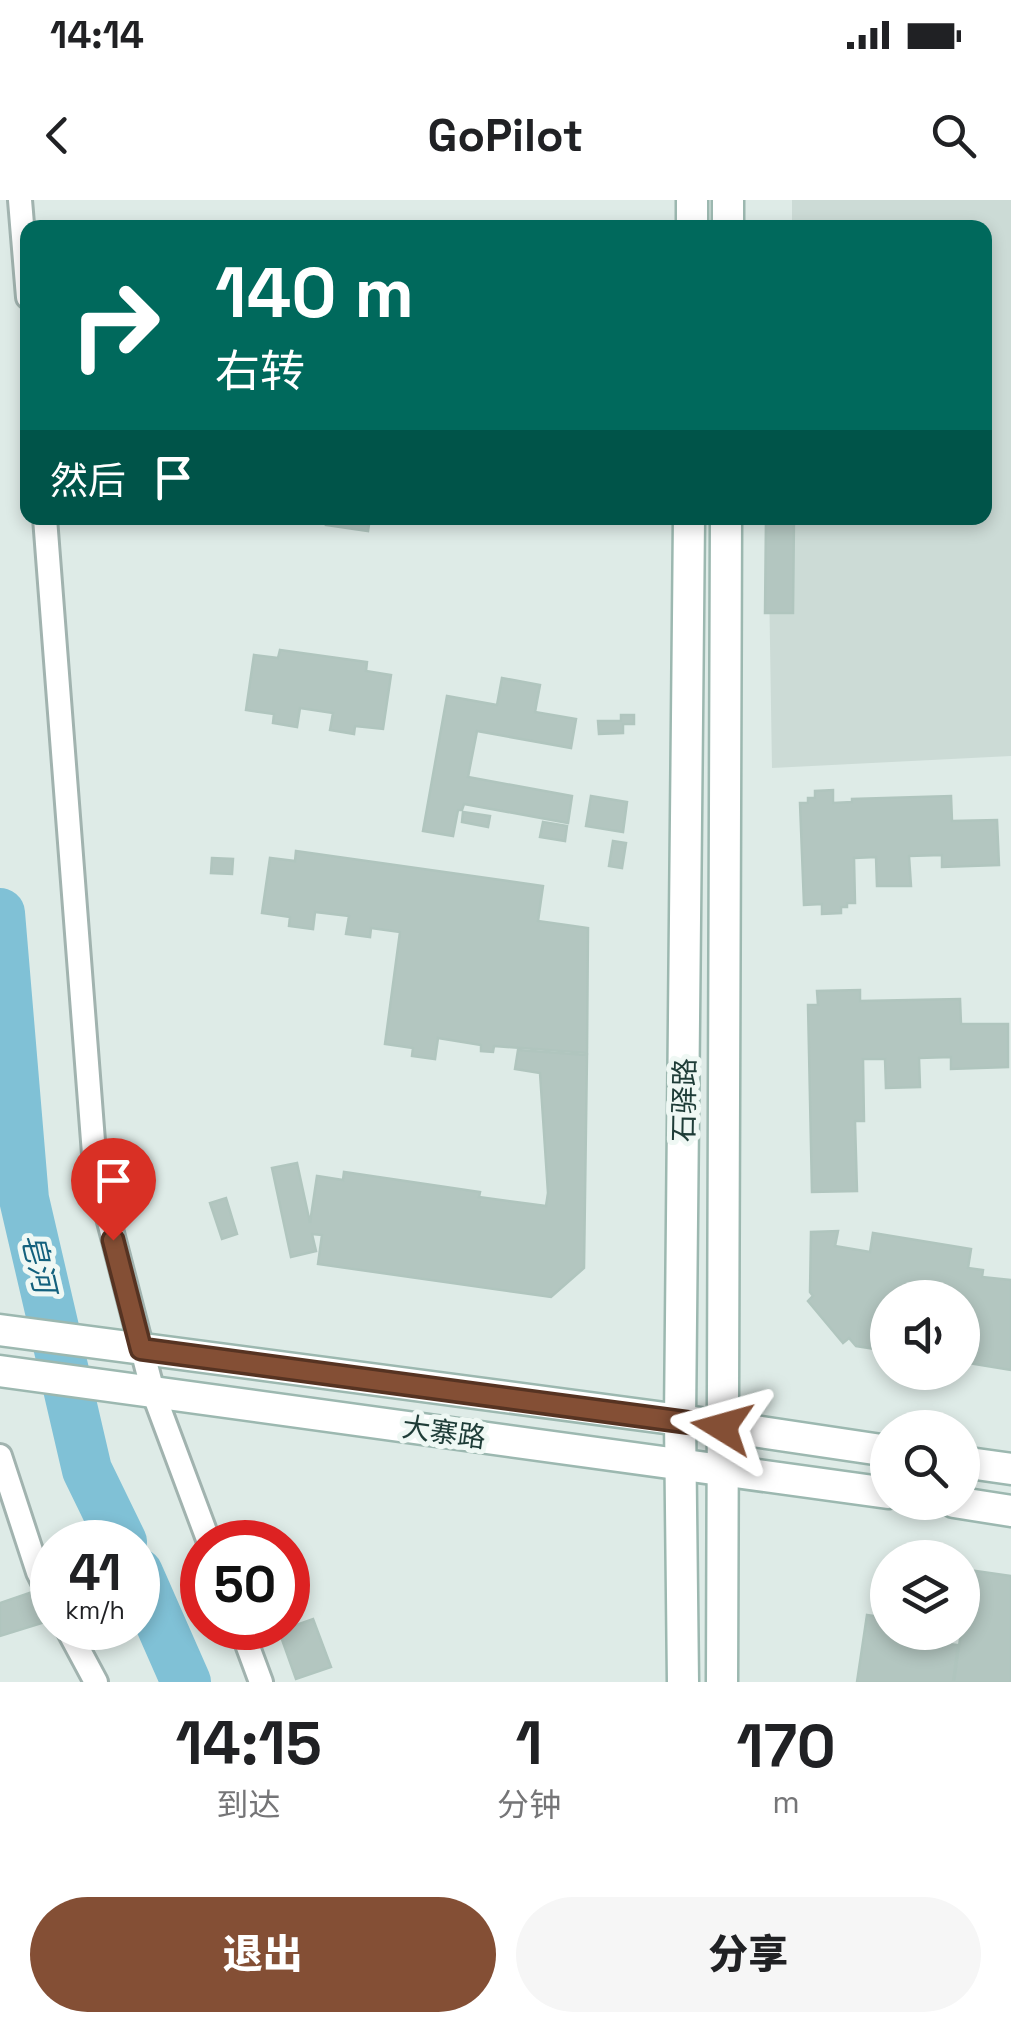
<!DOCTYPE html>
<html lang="zh">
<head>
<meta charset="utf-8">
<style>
  body { margin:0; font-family:"Space Grotesk","Noto Sans SC",sans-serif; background:#f6f6f6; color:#202124; height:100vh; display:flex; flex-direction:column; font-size:38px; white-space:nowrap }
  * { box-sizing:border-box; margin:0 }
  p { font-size:32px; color:#757577 }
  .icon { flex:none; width:55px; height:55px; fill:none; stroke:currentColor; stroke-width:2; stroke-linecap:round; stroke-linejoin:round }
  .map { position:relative; height:1482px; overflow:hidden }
  .sheet { display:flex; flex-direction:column; background:#fff; flex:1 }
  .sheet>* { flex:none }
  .banner { position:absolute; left:20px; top:20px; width:972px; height:305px; border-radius:20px; box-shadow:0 5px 15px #0003; background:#00695c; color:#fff; overflow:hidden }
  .controls { position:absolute; left:870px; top:1080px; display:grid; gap:20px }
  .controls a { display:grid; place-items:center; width:110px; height:110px; border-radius:50%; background:#fff; box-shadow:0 5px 15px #0003; font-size:50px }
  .speed { position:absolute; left:30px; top:1320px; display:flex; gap:20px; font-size:50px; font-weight:700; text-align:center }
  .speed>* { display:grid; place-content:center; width:130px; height:130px; border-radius:50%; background:#fff; box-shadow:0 5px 15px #0003; line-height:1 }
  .speed small { font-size:25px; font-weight:400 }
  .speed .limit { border:15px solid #d22; background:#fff; color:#111 }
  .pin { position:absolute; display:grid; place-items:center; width:85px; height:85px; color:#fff; margin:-102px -42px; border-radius:50% 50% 50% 0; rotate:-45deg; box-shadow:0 0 10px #0007 }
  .pin .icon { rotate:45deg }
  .me { position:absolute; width:110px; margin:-55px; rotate:278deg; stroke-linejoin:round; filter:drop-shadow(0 0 8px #0008) }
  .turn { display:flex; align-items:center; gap:35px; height:210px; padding:0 30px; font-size:45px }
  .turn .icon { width:130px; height:130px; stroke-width:2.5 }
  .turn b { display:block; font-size:70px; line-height:85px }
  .then { display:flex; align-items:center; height:95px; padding:0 30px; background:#0003; gap:20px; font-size:38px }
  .eta { display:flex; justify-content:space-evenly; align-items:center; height:170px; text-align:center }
  .eta b { font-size:60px; font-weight:800; line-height:70px }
  .button { display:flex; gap:20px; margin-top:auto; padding:20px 30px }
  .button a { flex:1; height:115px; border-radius:60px; background:#844f35; color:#fff; font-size:40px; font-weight:800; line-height:115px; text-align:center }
  .button a+a { background:#f6f6f6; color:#202124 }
  .status { display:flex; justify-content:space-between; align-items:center; height:70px; padding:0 50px; background:#fff; direction:ltr }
  .status svg { height:28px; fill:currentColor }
  header { display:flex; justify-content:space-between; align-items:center; height:130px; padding:0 30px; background:#fff; font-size:45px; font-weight:800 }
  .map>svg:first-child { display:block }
  .built { fill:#ccdbd6 }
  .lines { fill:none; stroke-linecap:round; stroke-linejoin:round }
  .river { stroke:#80c1d6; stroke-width:50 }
  .building { fill:#b3c6c0; stroke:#b0c5be; stroke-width:2.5 }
  .street-casing { stroke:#a1b3af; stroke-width:28 }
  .secondary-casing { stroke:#9cb8b0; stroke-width:35 }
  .street { stroke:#fff; stroke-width:22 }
  .secondary { stroke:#fff; stroke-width:30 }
  .route-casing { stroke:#563322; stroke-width:25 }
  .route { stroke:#844f35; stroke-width:18 }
  .labels { text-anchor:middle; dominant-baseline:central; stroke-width:10; stroke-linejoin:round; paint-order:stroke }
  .street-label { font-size:28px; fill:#1e3c37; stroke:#eff8f4 }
  .water-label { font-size:30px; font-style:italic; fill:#13617d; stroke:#eff8f4 }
</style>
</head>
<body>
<div class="status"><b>14:14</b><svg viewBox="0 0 49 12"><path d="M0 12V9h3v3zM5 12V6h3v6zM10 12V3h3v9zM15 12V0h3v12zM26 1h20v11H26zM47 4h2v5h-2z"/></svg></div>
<header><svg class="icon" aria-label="back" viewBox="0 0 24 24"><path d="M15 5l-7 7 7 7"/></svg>GoPilot<svg class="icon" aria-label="search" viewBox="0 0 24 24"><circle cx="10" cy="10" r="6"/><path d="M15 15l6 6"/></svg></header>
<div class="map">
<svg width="1011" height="1482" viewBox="0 0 1011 1482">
  <rect width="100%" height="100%" fill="#deebe7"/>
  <polygon class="built" points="792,0 1011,0 1011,556 772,568 768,318 985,318 985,28 792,27"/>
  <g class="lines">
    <g class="river">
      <polyline points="0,713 24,999 87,1270 122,1342"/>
      <polyline points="138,1373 186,1482"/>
    </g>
  </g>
  <g class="building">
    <polygon points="307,318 370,318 368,331 326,325 327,320"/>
    <polygon points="766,318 794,318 793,413 765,413"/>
    <polygon points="280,450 367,462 366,471 391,475 383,529 355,526 354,534 330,530 333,513 300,508 297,527 273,523 274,514 246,510 254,455 278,458"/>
    <polygon points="502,478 540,485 535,512 576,519 571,548 477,531 468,577 572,596 568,623 464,604 462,610 458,610 453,636 423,631 447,496 497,505"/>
    <polygon points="621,515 634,515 634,524 623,524 623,533 599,534 598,521 621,521"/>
    <polygon points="833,590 833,603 852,602 852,599 951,596 952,621 997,620 999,665 942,667 942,655 909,656 911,686 877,686 876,657 854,658 855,703 847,703 847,707 841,707 841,713 822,714 822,704 804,705 800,603 808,603 808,598 815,598 815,591"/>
    <polygon points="591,596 627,602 623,632 586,626"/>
    <polygon points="463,612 490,616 488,627 462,622"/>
    <polygon points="543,622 567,626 565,641 540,637"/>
    <polygon points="613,641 626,643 622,668 609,666"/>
    <polygon points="296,651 543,686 538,721 588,728 587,853 494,846 493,852 481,851 481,845 438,838 435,859 412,856 413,848 385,844 400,732 371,728 370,737 346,734 349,716 315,712 313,729 289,726 290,717 262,713 270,658 295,661"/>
    <polygon points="212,658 233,659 232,674 211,673"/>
    <polygon points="860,790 860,801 960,799 961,824 1008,824 1008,867 951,869 951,857 919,858 920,887 886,888 885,859 863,859 864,921 855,921 857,991 812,992 808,805 818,805 817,791"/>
    <polygon points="518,850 587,855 584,1068 551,1097 318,1064 322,1035 312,1034 316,1051 291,1057 272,968 297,963 310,1023 317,976 343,980 344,972 480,992 479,997 546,1006 548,993 540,873 515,869"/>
    <polygon points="226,998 237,1034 222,1039 210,1003"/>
    <polygon points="838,1031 835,1046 870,1052 873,1033 971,1049 968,1068 983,1070 982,1077 1011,1080 1011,1170 962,1162 962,1098 888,1098 888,1151 856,1146 849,1138 843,1143 808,1101 813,1096 810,1092 811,1032"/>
    <polygon points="969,1370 1011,1376 1011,1482 954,1482 961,1432 962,1432"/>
    <polygon points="32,1392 42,1423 0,1436 0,1403"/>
    <polygon points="867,1415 888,1418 888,1432 933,1432 932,1442 958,1445 953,1482 857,1482"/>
    <polygon points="313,1419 331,1467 296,1479 279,1431"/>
  </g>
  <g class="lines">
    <g class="street-casing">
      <g id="street">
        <polyline points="20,0 28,97"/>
        <polyline points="45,318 95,967 153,1192 209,1342"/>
        <polyline points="0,1256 38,1372 52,1400"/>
        <polyline points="67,1428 96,1482"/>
        <polyline points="241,1428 261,1482"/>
      </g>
    </g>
    <g class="secondary-casing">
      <g id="secondary">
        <polyline points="692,28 692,0"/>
        <polyline points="728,28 728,0"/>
        <polyline points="0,1130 680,1220 888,1251"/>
        <polyline points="0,1171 888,1293"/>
        <polyline points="962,1262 1011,1269"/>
        <polyline points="954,1302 1011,1311"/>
        <polyline points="683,1482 680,1220 689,318"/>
        <polyline points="722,1482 726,318"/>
      </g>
    </g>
    <use href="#street" class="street"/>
    <use href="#secondary" class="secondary"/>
  </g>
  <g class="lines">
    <g class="route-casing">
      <polyline id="route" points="113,1040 141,1149 722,1227"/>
    </g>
    <use href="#route" class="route"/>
  </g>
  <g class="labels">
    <g class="street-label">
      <text transform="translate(684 900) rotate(-89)">石驿路</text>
      <text transform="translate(444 1232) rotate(8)">大寨路</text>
    </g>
    <g class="water-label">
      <text transform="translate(39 1063) rotate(77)">皂河</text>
    </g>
  </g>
</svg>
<div class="controls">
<a><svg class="icon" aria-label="sound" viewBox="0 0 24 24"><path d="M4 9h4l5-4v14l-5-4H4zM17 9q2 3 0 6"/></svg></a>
<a><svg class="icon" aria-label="search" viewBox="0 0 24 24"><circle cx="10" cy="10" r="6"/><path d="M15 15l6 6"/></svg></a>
<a><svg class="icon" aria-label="layers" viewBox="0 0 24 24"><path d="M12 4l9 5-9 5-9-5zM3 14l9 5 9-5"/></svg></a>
</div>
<div class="speed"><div>41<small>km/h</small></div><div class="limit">50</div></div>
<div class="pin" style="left:113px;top:1040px;background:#d93025"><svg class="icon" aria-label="arrive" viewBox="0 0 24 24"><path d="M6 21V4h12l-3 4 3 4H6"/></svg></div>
<svg class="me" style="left:722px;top:1227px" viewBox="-20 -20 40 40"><path d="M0-17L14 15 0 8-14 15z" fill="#844f35" stroke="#fff" stroke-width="4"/></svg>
<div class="banner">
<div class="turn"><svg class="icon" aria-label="right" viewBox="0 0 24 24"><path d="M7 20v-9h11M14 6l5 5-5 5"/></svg><div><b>140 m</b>右转</div></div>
<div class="then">然后<svg class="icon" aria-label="arrive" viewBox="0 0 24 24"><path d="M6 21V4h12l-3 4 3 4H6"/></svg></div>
</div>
</div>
<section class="sheet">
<div class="eta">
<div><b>14:15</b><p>到达</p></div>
<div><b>1</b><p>分钟</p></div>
<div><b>170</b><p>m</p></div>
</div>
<div class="button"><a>退出</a><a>分享</a></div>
</section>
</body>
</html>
